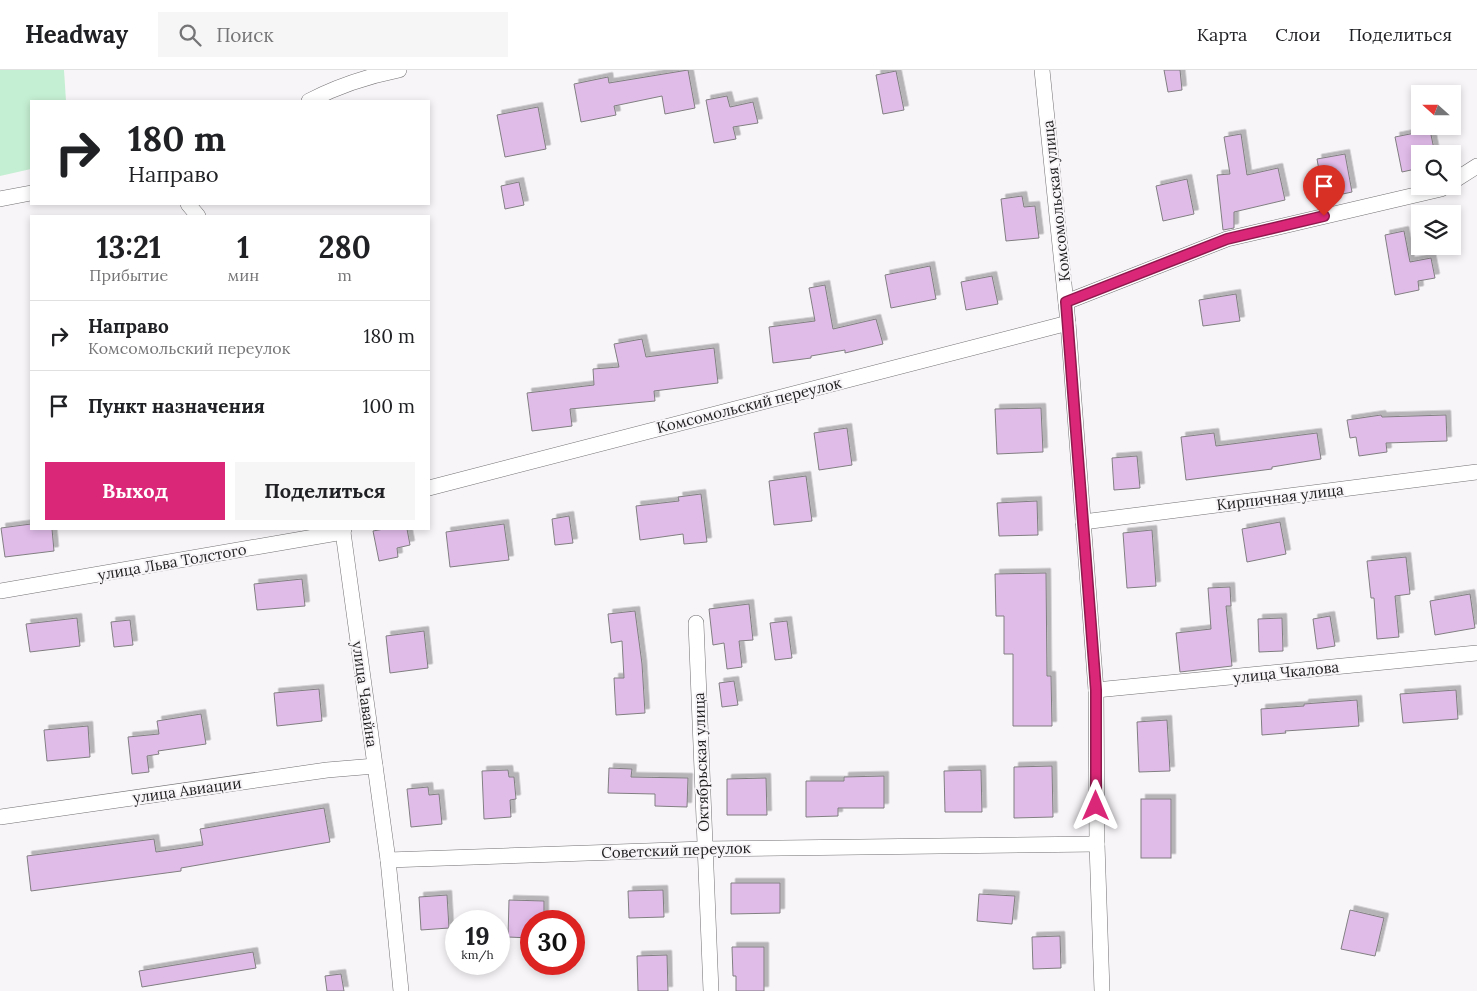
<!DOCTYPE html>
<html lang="ru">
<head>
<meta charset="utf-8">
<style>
  body { margin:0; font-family:Lora,serif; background:#f6f6f6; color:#202124; height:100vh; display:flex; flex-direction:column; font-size:19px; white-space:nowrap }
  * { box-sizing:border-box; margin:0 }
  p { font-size:16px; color:#757577 }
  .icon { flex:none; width:28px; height:28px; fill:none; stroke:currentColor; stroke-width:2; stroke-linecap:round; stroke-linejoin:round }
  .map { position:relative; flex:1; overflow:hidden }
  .side { position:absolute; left:30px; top:145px; width:400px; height:315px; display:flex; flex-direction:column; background:#fff; border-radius:0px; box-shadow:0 2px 8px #0003 }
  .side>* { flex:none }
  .banner { position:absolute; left:30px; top:30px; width:400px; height:105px; border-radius:0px; box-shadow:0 2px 8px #0003; background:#fff; color:#202124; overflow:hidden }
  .needle { width:32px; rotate:291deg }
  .controls { position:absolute; left:1411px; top:15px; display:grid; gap:10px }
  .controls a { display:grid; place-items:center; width:50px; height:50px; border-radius:0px; background:#fff; box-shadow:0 2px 8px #0003; font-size:25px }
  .speed { position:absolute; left:445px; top:840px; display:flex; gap:10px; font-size:25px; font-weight:700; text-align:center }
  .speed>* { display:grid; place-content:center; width:65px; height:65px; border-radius:50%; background:#fff; box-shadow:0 2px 8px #0003; line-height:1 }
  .speed small { font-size:12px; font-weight:400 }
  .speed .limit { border:8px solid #d22; background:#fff; color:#111 }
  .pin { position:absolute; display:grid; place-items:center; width:42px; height:42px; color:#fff; margin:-51px -21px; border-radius:50% 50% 50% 0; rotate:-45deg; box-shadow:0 0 5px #0007 }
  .pin .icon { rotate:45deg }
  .me { position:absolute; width:55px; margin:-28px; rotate:0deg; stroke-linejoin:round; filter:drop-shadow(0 0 4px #0008) }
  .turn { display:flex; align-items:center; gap:18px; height:105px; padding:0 15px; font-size:22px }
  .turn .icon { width:65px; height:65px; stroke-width:2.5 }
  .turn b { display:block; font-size:35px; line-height:42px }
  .eta { display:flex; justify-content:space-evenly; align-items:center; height:85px; text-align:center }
  .eta b { font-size:30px; font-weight:700; line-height:35px }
  .action { display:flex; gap:10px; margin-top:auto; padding:10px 15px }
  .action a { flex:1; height:58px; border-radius:0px; background:#db2777; color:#fff; font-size:20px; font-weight:700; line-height:58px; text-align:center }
  .action a+a { background:#f6f6f6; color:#202124 }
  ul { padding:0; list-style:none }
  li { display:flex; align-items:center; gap:15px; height:70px; padding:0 15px; border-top:1px solid #e0e0e0 }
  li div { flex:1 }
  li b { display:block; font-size:19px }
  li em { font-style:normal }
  header { display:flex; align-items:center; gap:30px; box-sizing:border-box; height:70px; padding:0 25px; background:#fff; border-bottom:1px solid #e0e0e0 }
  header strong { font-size:24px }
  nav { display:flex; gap:28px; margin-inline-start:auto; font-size:18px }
  .search { width:350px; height:45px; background:#f6f6f6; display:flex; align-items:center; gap:12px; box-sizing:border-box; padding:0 18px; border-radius:0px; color:#757577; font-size:19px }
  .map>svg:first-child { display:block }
  .green { fill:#c5efd2 }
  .building { fill:#e0bce9; stroke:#817f81; filter:url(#shadow) }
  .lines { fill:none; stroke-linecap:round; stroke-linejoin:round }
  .minor-casing { stroke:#737173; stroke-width:16 }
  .minor { stroke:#fff; stroke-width:15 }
  .route-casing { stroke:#8e194d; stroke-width:12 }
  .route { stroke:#db2777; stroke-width:9 }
  .labels { text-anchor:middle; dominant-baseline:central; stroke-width:4; stroke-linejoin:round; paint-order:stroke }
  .street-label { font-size:15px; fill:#201f20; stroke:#f8f5f8 }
</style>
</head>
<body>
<header>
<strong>Headway</strong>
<div class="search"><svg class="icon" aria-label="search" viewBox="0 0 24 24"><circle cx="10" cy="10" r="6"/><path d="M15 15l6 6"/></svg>Поиск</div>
<nav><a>Карта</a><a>Слои</a><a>Поделиться</a></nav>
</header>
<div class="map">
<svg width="1477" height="921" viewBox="0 0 1477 921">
  <defs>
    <filter id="shadow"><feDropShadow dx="4.5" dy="-4.5" stdDeviation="0" flood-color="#0004"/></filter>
  </defs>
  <rect width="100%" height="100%" fill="#f8f5f8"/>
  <polygon class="green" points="0,0 64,0 66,31 31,31 31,99 0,106"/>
  <g class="building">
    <polygon points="688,0 695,38 665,44 662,26 614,36 616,45 581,52 574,14 608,7 609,13"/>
    <polygon points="1164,0 1180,0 1182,20 1168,22"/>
    <polygon points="896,1 904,40 883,44 876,5"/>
    <polygon points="727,26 730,37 753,32 758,53 733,57 736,69 714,73 706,30"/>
    <polygon points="538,37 546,79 505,87 497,45"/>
    <polygon points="1430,60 1435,84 1420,84 1420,98 1402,102 1395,67"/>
    <polygon points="1241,64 1247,105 1278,98 1285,130 1234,142 1234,158 1223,160 1217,105 1230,104 1224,67"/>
    <polygon points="1345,84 1352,122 1324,128 1317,89"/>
    <polygon points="1187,109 1194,144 1163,151 1156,116"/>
    <polygon points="519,112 524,135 505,139 501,116"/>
    <polygon points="1022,126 1024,137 1035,136 1039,168 1006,171 1001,129"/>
    <polygon points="1404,161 1410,192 1431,188 1435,208 1418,211 1419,220 1395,225 1385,165"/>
    <polygon points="930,196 936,229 891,238 885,205"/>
    <polygon points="992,206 998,234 966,240 961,212"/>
    <polygon points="825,215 833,259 876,249 883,274 845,283 845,280 811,286 811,288 773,293 769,257 815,251 809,218"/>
    <polygon points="1236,224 1240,251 1203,256 1199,230"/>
    <polygon points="642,269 646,287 714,278 718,313 654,321 655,331 570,339 572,356 532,361 527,323 594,315 593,299 619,297 614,274"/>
    <polygon points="1041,338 1043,382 997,384 995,339"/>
    <polygon points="1381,345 1382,347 1446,345 1447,371 1386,373 1387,382 1359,386 1356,367 1350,368 1347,350"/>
    <polygon points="847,358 852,395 819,400 814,363"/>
    <polygon points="1214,363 1216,376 1317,363 1321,389 1272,397 1272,399 1186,410 1181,367"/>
    <polygon points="1137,386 1140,418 1114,420 1112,388"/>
    <polygon points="806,406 812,451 774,455 769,411"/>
    <polygon points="701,424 707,472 684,474 683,464 640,470 636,436 679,431 678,427"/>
    <polygon points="1037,431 1038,465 999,466 997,433"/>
    <polygon points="569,446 573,473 555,475 552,449"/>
    <polygon points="1280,452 1286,484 1247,492 1242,459"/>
    <polygon points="31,454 31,459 52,459 54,481 5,487 1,458"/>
    <polygon points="504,454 509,490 450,497 446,462"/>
    <polygon points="384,459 407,459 410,475 397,478 398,487 379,491 373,461"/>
    <polygon points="1152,460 1156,516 1127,518 1123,463"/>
    <polygon points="1406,487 1410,524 1395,526 1399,567 1377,569 1374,528 1371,528 1367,491"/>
    <polygon points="1046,503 1047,606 1051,606 1052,656 1013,656 1013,584 1004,584 1004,546 996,546 995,504"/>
    <polygon points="302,509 305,536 257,540 254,514"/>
    <polygon points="1230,517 1231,536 1226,536 1232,596 1180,602 1176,563 1211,559 1208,518"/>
    <polygon points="1470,524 1475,558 1435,565 1430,531"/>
    <polygon points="749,534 753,570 739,571 742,597 727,599 724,573 713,575 709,539"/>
    <polygon points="635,541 642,594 645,643 616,645 614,608 624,608 622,571 611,573 608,544"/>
    <polygon points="1330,546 1335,576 1317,579 1313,549"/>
    <polygon points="77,548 80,576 30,582 26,554"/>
    <polygon points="1282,548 1283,581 1259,582 1258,549"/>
    <polygon points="130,550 133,575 114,577 111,552"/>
    <polygon points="787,551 792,588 775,590 770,553"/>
    <polygon points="424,561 428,598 390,603 386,566"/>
    <polygon points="734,611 738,635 722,637 719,613"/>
    <polygon points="319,619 322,651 277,656 274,623"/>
    <polygon points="1456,620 1458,649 1403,653 1400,624"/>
    <polygon points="1357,630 1359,656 1285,661 1286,663 1262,665 1261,639 1304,636 1304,634"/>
    <polygon points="201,644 206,674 158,681 159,684 147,686 149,702 132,704 128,667 159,664 157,651"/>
    <polygon points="1167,650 1170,701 1139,702 1137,652"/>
    <polygon points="88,656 90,687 47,691 44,660"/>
    <polygon points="1052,696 1053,747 1014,748 1014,697"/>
    <polygon points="609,698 632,699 631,707 688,708 687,737 655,736 655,724 608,723"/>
    <polygon points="508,700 509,707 514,707 516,729 510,730 511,747 484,749 482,701"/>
    <polygon points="981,700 982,742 945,742 944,701"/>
    <polygon points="884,706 884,738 838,738 838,746 806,747 806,711 844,711 844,707"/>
    <polygon points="766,708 767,745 727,745 727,709"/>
    <polygon points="428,717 429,725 439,724 442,754 411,757 407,719"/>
    <rect x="1141" y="729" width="30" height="59"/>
    <polygon points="324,738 330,772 181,798 181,801 31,821 27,786 154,769 156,782 184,778 203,775 200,759"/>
    <polygon points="731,813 780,813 780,843 731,844"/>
    <polygon points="663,820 664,847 629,848 628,821"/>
    <polygon points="979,824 1015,826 1012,854 977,851"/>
    <polygon points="447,825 449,858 421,860 419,827"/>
    <polygon points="509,830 544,831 544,851 531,851 531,868 508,867"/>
    <polygon points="1350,840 1384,848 1375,886 1341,879"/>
    <polygon points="1060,866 1061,898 1033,899 1032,867"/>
    <polygon points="732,877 764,877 764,921 736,921 736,906 733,906"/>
    <polygon points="253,882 256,898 142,917 139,901"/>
    <polygon points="667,885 668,921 638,921 637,886"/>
    <polygon points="341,904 344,921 327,921 325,906"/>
  </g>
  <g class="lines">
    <g class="minor-casing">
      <g id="minor">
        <polyline points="1042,0 1068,253 1096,620 1097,774 1102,921"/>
        <path d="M309,31c27,-14 60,-25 90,-31"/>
        <polyline points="1452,112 1477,96"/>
        <polyline points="0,129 31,123"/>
        <polyline points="188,134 198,146"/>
        <polyline points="1066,232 1227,169 1441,119 1445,116"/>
        <polyline points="429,418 1068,253"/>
        <polyline points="1083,452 1477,402"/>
        <polyline points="344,459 343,462 388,790 401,921"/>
        <polyline points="0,521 343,462"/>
        <polyline points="696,553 711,921"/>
        <polyline points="1096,620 1477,583"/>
        <polyline points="0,747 327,700 375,696"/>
        <polyline points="388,790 704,779 1097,774"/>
      </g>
    </g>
    <use href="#minor" class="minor"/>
  </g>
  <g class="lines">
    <g class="route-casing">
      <polyline id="route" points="1096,736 1096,620 1066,232 1227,169 1324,146"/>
    </g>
    <use href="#route" class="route"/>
  </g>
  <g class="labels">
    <g class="street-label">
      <text transform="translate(1056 131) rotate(-96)">Комсомольская улица</text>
      <text transform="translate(749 335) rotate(-14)">Комсомольский переулок</text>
      <text transform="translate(1280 427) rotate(-7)">Кирпичная улица</text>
      <text transform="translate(172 492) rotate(-10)">улица Льва Толстого</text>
      <text transform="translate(1286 602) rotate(-6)">улица Чкалова</text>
      <text transform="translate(365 624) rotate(82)">улица Чавайна</text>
      <text transform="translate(701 692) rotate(-92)">Октябрьская улица</text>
      <text transform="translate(187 720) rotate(-8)">улица Авиации</text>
      <text transform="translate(676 780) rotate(-2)">Советский переулок</text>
    </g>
  </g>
</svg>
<div class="controls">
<a><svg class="needle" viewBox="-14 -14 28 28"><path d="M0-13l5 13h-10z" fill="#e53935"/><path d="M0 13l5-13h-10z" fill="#757577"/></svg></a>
<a><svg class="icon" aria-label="search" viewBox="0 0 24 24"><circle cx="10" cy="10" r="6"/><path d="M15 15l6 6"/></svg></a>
<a><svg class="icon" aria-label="layers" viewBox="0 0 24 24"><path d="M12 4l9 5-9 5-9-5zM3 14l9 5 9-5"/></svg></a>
</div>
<div class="speed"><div>19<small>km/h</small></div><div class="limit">30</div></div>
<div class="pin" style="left:1324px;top:146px;background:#d93025"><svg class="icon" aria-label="arrive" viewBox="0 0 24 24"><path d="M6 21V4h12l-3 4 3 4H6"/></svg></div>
<svg class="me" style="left:1096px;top:736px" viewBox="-20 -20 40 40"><path d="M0-17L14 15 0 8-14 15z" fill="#db2777" stroke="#fff" stroke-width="4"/></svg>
<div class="banner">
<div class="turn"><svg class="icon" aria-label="right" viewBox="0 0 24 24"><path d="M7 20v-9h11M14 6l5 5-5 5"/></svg><div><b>180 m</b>Направо</div></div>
</div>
<section class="side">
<div class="eta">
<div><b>13:21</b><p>Прибытие</p></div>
<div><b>1</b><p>мин</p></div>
<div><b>280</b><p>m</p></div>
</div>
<ul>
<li><svg class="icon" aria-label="right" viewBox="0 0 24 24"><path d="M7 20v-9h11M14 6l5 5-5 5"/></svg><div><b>Направо</b><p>Комсомольский переулок</p></div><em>180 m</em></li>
<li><svg class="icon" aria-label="arrive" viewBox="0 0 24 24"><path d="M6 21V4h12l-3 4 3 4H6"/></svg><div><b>Пункт назначения</b></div><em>100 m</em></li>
</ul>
<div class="action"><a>Выход</a><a>Поделиться</a></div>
</section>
</div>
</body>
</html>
